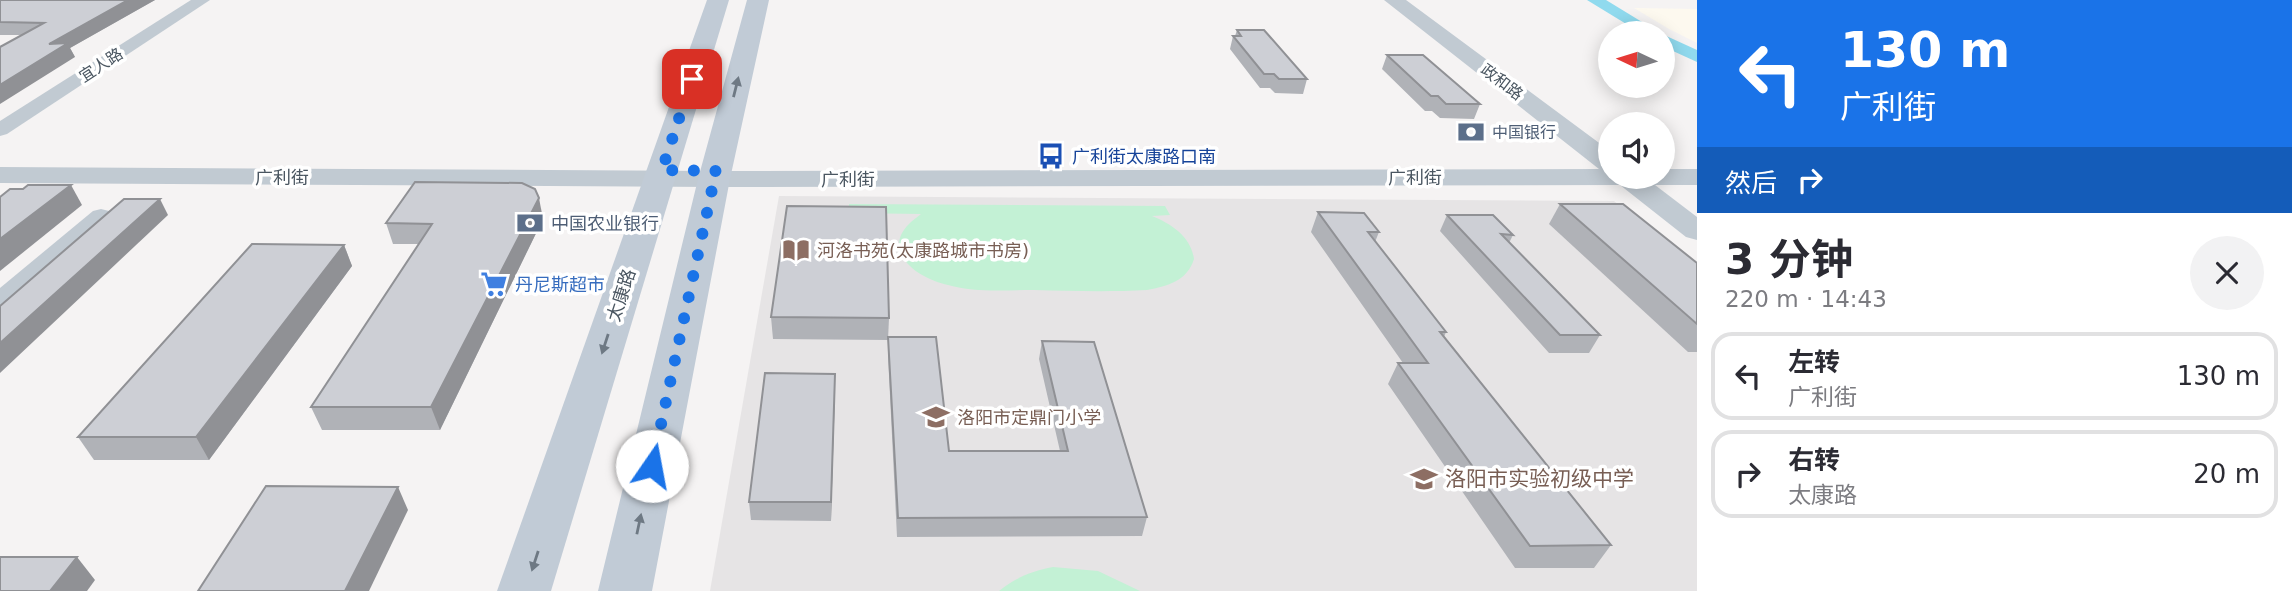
<!DOCTYPE html>
<html lang="zh">
<head>
<meta charset="utf-8">
<style>
  body { margin:0; font-family:"DejaVu Sans","Noto Sans SC",sans-serif; background:#f2f2f3; color:#2b2b33; height:100vh; display:flex; flex-direction:column; font-size:26px; white-space:nowrap }
  * { box-sizing:border-box; margin:0 }
  p { font-size:23px; color:#7c7c81 }
  .icon { flex:none; width:38px; height:38px; fill:none; stroke:currentColor; stroke-width:2; stroke-linecap:round; stroke-linejoin:round }
  .map { position:relative; flex:1; overflow:hidden }
  .sheet { display:flex; flex-direction:column; background:#fff; width:595px }
  .sheet>* { flex:none }
  .banner { background:#1a73e8; color:#fff; overflow:hidden }
  .needle { width:46px; rotate:274deg }
  .fabs { position:absolute; left:1598px; top:21px; display:grid; gap:14px }
  .fabs a { display:grid; place-items:center; width:77px; height:77px; border-radius:50%; background:#fff; box-shadow:0 4px 18px #0003; font-size:35px }
  .pin { position:absolute; display:grid; place-items:center; width:60px; height:60px; color:#fff; margin:-30px; border-radius:14px; box-shadow:0 4px 10px #0006 }
  .me { position:absolute; width:77px; margin:-38px; rotate:12deg; stroke-linejoin:round; filter:drop-shadow(0 0 5px #0008) }
  .turn { display:flex; align-items:center; gap:24px; height:147px; padding:0 28px; font-size:32px }
  .turn .icon { width:91px; height:91px; stroke-width:2.5 }
  .turn b { display:block; font-size:49px; line-height:60px }
  .then { display:flex; align-items:center; height:66px; padding:0 28px; background:#0003; gap:14px; font-size:26px }
  .round { display:grid; place-items:center; flex:none; width:74px; height:74px; border-radius:37px; background:#f2f2f3 }
  .summary { display:flex; align-items:center; justify-content:space-between; height:119px; padding:0 28px }
  h1 { font-size:42px; font-weight:700; line-height:52px }
  ul { padding:0; list-style:none }
  li { display:flex; align-items:center; gap:21px; height:88px; margin:0 14px 10px; padding:0 14px; border:4px solid #e1e1e2; border-radius:21px }
  li div { flex:1 }
  li b { display:block; font-size:26px }
  li em { font-style:normal }
  main { display:flex; flex:1; min-height:0 }
  .map>svg:first-child { display:block }
  .commercial { fill:#fdf9ef }
  .education { fill:#e6e4e5 }
  .green { fill:#c3f1d5 }
  .lines { fill:none; stroke-linecap:round; stroke-linejoin:round }
  .canal { fill:#90daee; fill-rule:evenodd }
  .minor { fill:#c1cad2; fill-rule:evenodd }
  .tertiary { fill:#c1cad2; fill-rule:evenodd }
  .secondary { fill:#c1cbd6; fill-rule:evenodd }
  .wall { fill:#b0b2b7 }
  .shaded-wall { fill:#909195 }
  .building { fill:#cdcfd5; stroke:#909195; stroke-width:2 }
  .oneway { fill:#6e7984 }
  .route { stroke:#1a73e8; stroke-width:12; stroke-dasharray:0 21.6 }
  .labels { text-anchor:middle; dominant-baseline:central; stroke-width:7; stroke-linejoin:round; paint-order:stroke }
  .far-street-label { font-size:16px; fill:#4a5661; stroke:#fff }
  .far-service-label { font-size:16px; fill:#4e5e75; stroke:#fff; text-anchor:start }
  .transit-label { font-size:18px; fill:#164399; stroke:#fff; text-anchor:start }
  .street-label { font-size:18px; fill:#4a5661; stroke:#fff }
  .service-label { font-size:18px; fill:#4e5e75; stroke:#fff; text-anchor:start }
  .education-label { font-size:18px; fill:#785e54; stroke:#fff; text-anchor:start }
  .shop-label { font-size:18px; fill:#366cbe; stroke:#fff; text-anchor:start }
  .near-education-label { font-size:21px; fill:#785e54; stroke:#fff; text-anchor:start }
</style>
</head>
<body>
<main>
<div class="map">
<svg width="1697" height="591" viewBox="0 0 1697 591">
  <rect width="100%" height="100%" fill="#f5f3f3"/>
  <polygon class="commercial" points="1634,8 1697,9 1697,43 1669,29"/>
  <polygon class="education" points="779,196 1614,201 1697,269 1697,591 710,591"/>
  <g class="green">
    <path d="M849,204l316,2 5,9 -18,1c20,8 39,21 42,43 -7,22 -26,27 -47,31 -37,2 -75,1 -113,0 -28,0 -58,3 -86,-5 -17,-4 -40,-14 -47,-32 -7,-18 8,-30 20,-39l-72,-1z"/>
    <path d="M1053,567l45,4 42,20h-141c18,-14 33,-20 54,-24z"/>
  </g>
  <g class="lines">
    <g class="canal">
      <polygon points="1587,0 1606,0 1660,33 1641,33"/>
      <polygon points="1662,34 1697,50 1697,62 1662,46"/>
    </g>
    <g class="minor">
      <polygon points="191,0 210,0 7,134 0,136 0,121"/>
      <polygon points="101,209 109,211 113,216 109,221 9,307 0,309 0,288 93,211"/>
    </g>
    <polygon class="tertiary" points="1384,0 1406,0 1610,151 1610,177 1662,177 1662,169 1697,169 1697,185 1655,185 1697,217 1697,240 1686,237 1620,185 714,187 0,183 0,167 714,171 1599,169"/>
    <g class="secondary">
      <polygon points="707,0 729,0 551,591 497,591"/>
      <polygon points="747,0 769,0 730,179 652,591 598,591 698,179"/>
    </g>
  </g>
  <g class="wall">
    <polygon points="0,0 155,0 70,48 75,57 22,35 0,35"/>
    <polygon points="1237,30 1307,79 1303,94 1275,93 1270,88 1260,88 1230,49 1233,36 1235,36"/>
    <polygon points="1387,55 1480,104 1474,119 1440,118 1432,111 1425,111 1382,69"/>
    <polygon points="1560,204 1697,263 1697,352 1688,352 1549,224"/>
    <polygon points="1318,212 1379,232 1375,242 1446,332 1444,337 1611,545 1594,568 1515,568 1388,384 1398,363 1403,363 1311,232"/>
    <polygon points="1447,215 1513,235 1509,243 1600,335 1589,353 1549,353 1440,231"/>
    <polygon points="543,219 440,430 322,430 311,407 419,244 393,244 386,223"/>
    <polygon points="344,245 352,266 209,460 94,460 78,437"/>
    <polygon points="771,317 889,318 888,340 773,339"/>
    <polygon points="888,337 949,451 1060,451 1039,359 1042,341 1147,517 1142,536 897,537 888,355"/>
    <polygon points="835,374 831,521 751,520 749,502"/>
  </g>
  <g class="shaded-wall">
    <polygon points="128,0 155,0 70,48 75,57 0,104 0,85 49,44"/>
    <polygon points="71,185 82,205 0,271 0,239"/>
    <polygon points="539,198 543,219 440,430 431,407"/>
    <polygon points="160,199 168,215 0,373 0,343"/>
    <polygon points="344,245 352,266 209,460 196,437"/>
    <polygon points="835,374 835,392 831,521 831,502"/>
    <polygon points="398,487 408,510 369,591 345,591"/>
    <polygon points="77,557 95,580 87,591 50,591"/>
  </g>
  <g class="building">
    <polygon points="0,0 128,0 49,44 68,43 0,85 0,47 44,23 0,22"/>
    <polygon points="1237,30 1264,30 1307,79 1279,79 1274,74 1264,74 1233,36 1241,36"/>
    <polygon points="1387,55 1423,55 1480,104 1446,104 1438,96 1431,96"/>
    <polygon points="415,182 522,183 535,189 539,198 431,407 311,407 432,224 386,223"/>
    <polygon points="28,185 71,185 0,239 0,197 10,189 23,189"/>
    <polygon points="124,199 160,199 0,343 0,306"/>
    <polygon points="1560,204 1623,204 1697,263 1697,324"/>
    <polygon points="787,206 886,207 889,318 771,317"/>
    <polygon points="1318,212 1364,213 1379,232 1368,232 1446,332 1440,332 1611,545 1530,546 1398,363 1428,363"/>
    <polygon points="1447,215 1493,215 1513,235 1501,234 1600,335 1560,335"/>
    <polygon points="252,244 344,245 196,437 78,437"/>
    <polygon points="888,337 936,337 949,451 1068,451 1042,341 1094,342 1147,517 898,518"/>
    <polygon points="765,373 835,374 831,502 749,502"/>
    <polygon points="266,486 398,487 345,591 198,591"/>
    <polygon points="0,557 77,557 50,591 0,591"/>
  </g>
  <defs><path id="oneway-solid" d="M-6-.8H1V-3.2L6.5 0L1 3.2V.8H-6Z" transform="scale(1.75)"/></defs>
  <g class="oneway">
    <use href="#oneway-solid" transform="translate(736 87) rotate(-76)"/>
    <use href="#oneway-solid" transform="translate(605 344) rotate(108)"/>
    <use href="#oneway-solid" transform="translate(639 524) rotate(-78)"/>
    <use href="#oneway-solid" transform="translate(535 561) rotate(108)"/>
  </g>
  <g class="lines">
    <polyline class="route" points="652,466 716,171 662,170 692,79"/>
  </g>
  <defs>
    <g id="bank-bare" transform="scale(2.1)"><path d="M-6-4H6V4H-6ZM0-2.3a2.3 2.3 0 1 0 0 4.6a2.3 2.3 0 1 0 0-4.6Z" fill="#5c6f8a" stroke="#fff" stroke-width="2.5" paint-order="stroke"/></g>
    <g id="bus-bare" transform="scale(2.1)"><path d="M-5-6H5V4H4V6H2V4H-2V6H-4V4H-5ZM-3.5-4V0h7V-4ZM-3.5 1.2v1.5H-2V1.2ZM2 1.2v1.5H3.5V1.2Z" fill="#1a4fb4" stroke="#fff" stroke-width="2.5" paint-order="stroke"/></g>
    <g id="library-bare" transform="scale(2.1)"><path d="M-6-4Q-3-5.5-.7-3.5V5Q-3 3-6 4ZM6-4Q3-5.5 .7-3.5V5Q3 3 6 4Z" fill="#8d6e63" stroke="#fff" stroke-width="2.5" paint-order="stroke"/></g>
    <g id="supermarket-bare" transform="scale(2.1)"><path d="M-6-5.5h2.5l.6 2H6L4.5 2H-2.5L-4.4-4H-6ZM-1.5 3.2a1.3 1.3 0 1 0 .1 0ZM3 3.2a1.3 1.3 0 1 0 .1 0Z" fill="#3f7fe0" stroke="#fff" stroke-width="2.5" paint-order="stroke"/></g>
    <g id="school-bare" transform="scale(2.1)"><path d="M0-5L7-2L0 1L-7-2ZM-4 1L0 2.5L4 1V4Q0 6-4 4Z" fill="#8d6e63" stroke="#fff" stroke-width="2.5" paint-order="stroke"/></g>
  </defs>
  <g fill-rule="evenodd">
    <use href="#bank-bare" x="1471" y="132"/>
    <use href="#bus-bare" x="1051" y="156"/>
    <use href="#bank-bare" x="530" y="223"/>
    <use href="#library-bare" x="796" y="250"/>
    <use href="#supermarket-bare" x="494" y="284"/>
    <use href="#school-bare" x="936" y="417"/>
    <use href="#school-bare" x="1424" y="479"/>
  </g>
  <g class="labels">
    <g class="far-street-label">
      <text transform="translate(101 65) rotate(-33)">宜人路</text>
      <text transform="translate(1502 82) rotate(37)">政和路</text>
    </g>
    <g class="far-service-label">
      <text x="1492" y="132">中国银行</text>
    </g>
    <g class="transit-label">
      <text x="1072" y="156">广利街太康路口南</text>
    </g>
    <g class="street-label">
      <text x="282" y="177">广利街</text>
      <text x="1415" y="177">广利街</text>
      <text x="848" y="179">广利街</text>
      <text transform="translate(621 295) rotate(-72)">太康路</text>
    </g>
    <g class="service-label">
      <text x="551" y="223">中国农业银行</text>
    </g>
    <g class="education-label">
      <text x="817" y="250">河洛书苑(太康路城市书房)</text>
      <text x="957" y="417">洛阳市定鼎门小学</text>
    </g>
    <g class="shop-label">
      <text x="515" y="284">丹尼斯超市</text>
    </g>
    <g class="near-education-label">
      <text x="1445" y="479">洛阳市实验初级中学</text>
    </g>
  </g>
</svg>
<div class="fabs">
<a><svg class="needle" viewBox="-14 -14 28 28"><path d="M0-13l5 13h-10z" fill="#e53935"/><path d="M0 13l5-13h-10z" fill="#7c7c81"/></svg></a>
<a><svg class="icon" aria-label="sound" viewBox="0 0 24 24"><path d="M4 9h4l5-4v14l-5-4H4zM17 9q2 3 0 6"/></svg></a>
</div>
<div class="pin" style="left:692px;top:79px;background:#d93025"><svg class="icon" aria-label="arrive" viewBox="0 0 24 24"><path d="M6 21V4h12l-3 4 3 4H6"/></svg></div>
<svg class="me" style="left:652px;top:466px" viewBox="-20 -20 40 40"><circle r="19" fill="#fff"/><path d="M0-13L10 11 0 6-10 11z" fill="#1a73e8"/></svg>
</div>
<section class="sheet">
<div class="banner">
<div class="turn"><svg class="icon" aria-label="left" viewBox="0 0 24 24"><path d="M17 20v-9H6M10 6l-5 5 5 5"/></svg><div><b>130 m</b>广利街</div></div>
<div class="then">然后<svg class="icon" aria-label="right" viewBox="0 0 24 24"><path d="M7 20v-9h11M14 6l5 5-5 5"/></svg></div>
</div>
<div class="summary"><div><h1>3 分钟</h1><p>220 m · 14:43</p></div><a class="round"><svg class="icon" aria-label="close" viewBox="0 0 24 24"><path d="M6 6l12 12M18 6L6 18"/></svg></a></div>
<ul>
<li><svg class="icon" aria-label="left" viewBox="0 0 24 24"><path d="M17 20v-9H6M10 6l-5 5 5 5"/></svg><div><b>左转</b><p>广利街</p></div><em>130 m</em></li>
<li><svg class="icon" aria-label="right" viewBox="0 0 24 24"><path d="M7 20v-9h11M14 6l5 5-5 5"/></svg><div><b>右转</b><p>太康路</p></div><em>20 m</em></li>
</ul>
</section>
</main>
</body>
</html>
